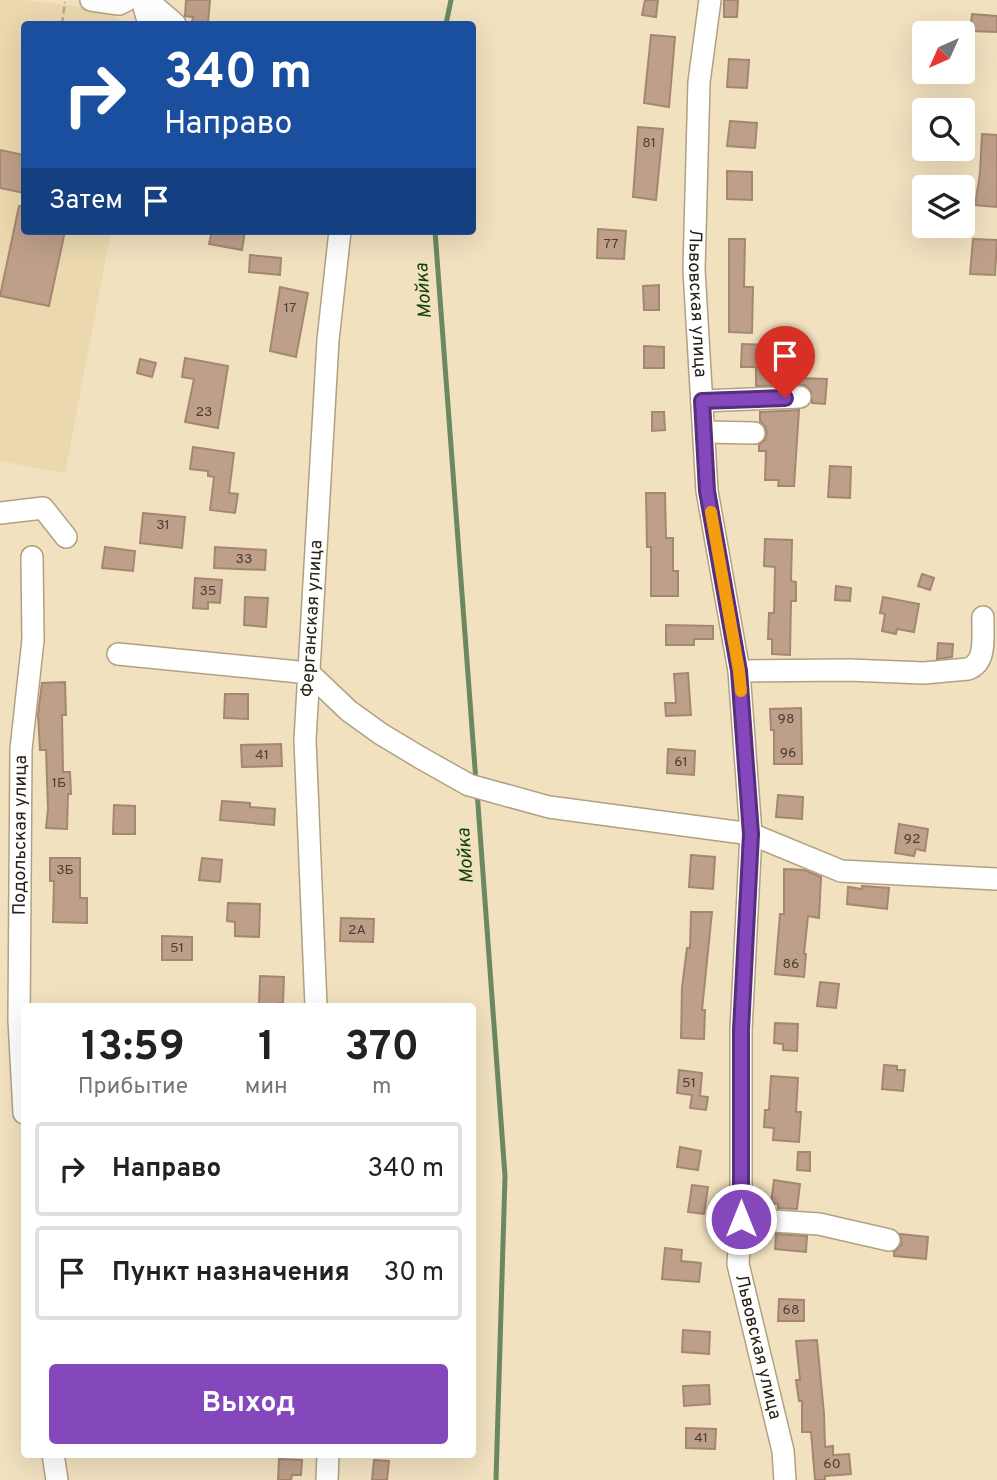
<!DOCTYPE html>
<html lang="ru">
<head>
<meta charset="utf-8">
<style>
  body { margin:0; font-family:Overpass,sans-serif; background:#f6f6f6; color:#222; height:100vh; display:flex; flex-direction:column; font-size:26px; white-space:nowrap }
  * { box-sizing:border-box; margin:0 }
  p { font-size:23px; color:#767676 }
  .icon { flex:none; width:38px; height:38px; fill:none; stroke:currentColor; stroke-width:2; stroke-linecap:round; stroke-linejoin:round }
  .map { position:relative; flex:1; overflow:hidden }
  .details { position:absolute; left:21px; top:1003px; width:455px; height:455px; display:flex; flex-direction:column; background:#fff; border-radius:7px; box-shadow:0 7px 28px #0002 }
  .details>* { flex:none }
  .top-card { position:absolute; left:21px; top:21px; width:455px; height:214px; border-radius:7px; box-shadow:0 7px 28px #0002; background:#1a4fa0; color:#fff; overflow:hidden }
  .needle { width:46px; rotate:225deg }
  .buttons { position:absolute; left:912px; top:21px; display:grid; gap:14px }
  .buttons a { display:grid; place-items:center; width:63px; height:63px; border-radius:7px; background:#fff; box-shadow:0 7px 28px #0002; font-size:35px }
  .pin { position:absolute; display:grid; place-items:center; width:60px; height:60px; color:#fff; margin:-72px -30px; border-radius:50% 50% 50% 0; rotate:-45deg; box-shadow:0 0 7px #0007 }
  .pin .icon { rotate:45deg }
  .me { position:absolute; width:77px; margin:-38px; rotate:0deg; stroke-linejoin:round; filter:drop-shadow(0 0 5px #0008) }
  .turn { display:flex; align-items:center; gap:24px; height:147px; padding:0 28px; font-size:32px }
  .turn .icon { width:91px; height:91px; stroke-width:2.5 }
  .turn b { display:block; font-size:49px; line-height:60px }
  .then { display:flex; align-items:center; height:66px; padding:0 28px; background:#0003; gap:14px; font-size:26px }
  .eta { display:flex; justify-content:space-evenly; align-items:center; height:119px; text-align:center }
  .eta b { font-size:42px; font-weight:700; line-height:49px }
  .cta { display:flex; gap:14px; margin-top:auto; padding:14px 28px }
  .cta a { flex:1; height:80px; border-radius:7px; background:#8547bc; color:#fff; font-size:28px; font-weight:700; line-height:80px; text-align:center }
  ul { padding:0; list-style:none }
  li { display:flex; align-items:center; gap:21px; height:94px; margin:0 14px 10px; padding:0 14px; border:4px solid #e0e0e0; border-radius:7px }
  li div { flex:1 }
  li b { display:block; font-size:26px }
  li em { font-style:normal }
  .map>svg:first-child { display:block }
  .built { fill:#ebd8ae }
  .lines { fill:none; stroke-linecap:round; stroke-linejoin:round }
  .stream { stroke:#6a8960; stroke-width:5 }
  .building { fill:#be9f89; stroke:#a58771; stroke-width:2 }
  .minor-casing { stroke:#b1a181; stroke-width:24 }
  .path { stroke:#b4a78c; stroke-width:2.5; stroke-dasharray:7 3.5; stroke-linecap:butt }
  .minor { stroke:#fff; stroke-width:21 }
  .route-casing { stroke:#562e7a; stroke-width:18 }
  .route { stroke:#8547bc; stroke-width:12 }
  .slow { stroke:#f59e0b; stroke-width:12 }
  .labels { text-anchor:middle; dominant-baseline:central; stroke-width:5; stroke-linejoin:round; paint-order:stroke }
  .number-label { font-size:14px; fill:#4d4032 }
  .street-label { font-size:18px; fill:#272115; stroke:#f1e1bf }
  .water-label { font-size:19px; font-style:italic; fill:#0f3f0b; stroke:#f1e1bf }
</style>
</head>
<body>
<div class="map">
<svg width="997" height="1480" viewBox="0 0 997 1480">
  <rect width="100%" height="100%" fill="#f1e1bf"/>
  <polygon class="built" points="0,0 23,0 111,10 123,24 24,24 24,231 111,231 65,473 0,461"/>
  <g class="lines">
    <g class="stream">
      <polyline points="446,24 451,0"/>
      <polyline points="435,231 476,782"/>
      <polyline points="477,791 505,1176 496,1480"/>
    </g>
  </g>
  <g class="building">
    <polygon points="186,0 210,0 208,23 192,22 193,17 185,16"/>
    <polygon points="645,0 658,0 656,17 642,15"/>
    <polygon points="724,0 738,0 737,17 724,17"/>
    <polygon points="972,14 997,16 997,32 970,31"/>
    <polygon points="651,35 675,37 669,107 644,103"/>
    <polygon points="729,59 749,60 747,88 727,87"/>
    <polygon points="730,121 757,123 755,148 727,146"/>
    <polygon points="638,127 663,129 656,200 633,197"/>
    <polygon points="982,134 997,135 997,207 975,205 980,173"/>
    <polygon points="0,150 24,155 24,193 0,188"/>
    <polygon points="727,171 752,172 752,200 727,199"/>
    <polygon points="19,206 24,206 24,231 65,231 49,306 0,296"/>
    <polygon points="598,229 626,231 624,259 597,258"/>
    <polygon points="212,231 245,231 242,250 209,244"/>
    <polygon points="729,239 745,239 744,287 753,287 752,333 729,332"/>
    <polygon points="973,239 997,240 995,275 970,274"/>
    <polygon points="250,255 281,258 280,275 249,272"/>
    <polygon points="659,285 659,310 644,310 643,286"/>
    <polygon points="280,287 308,293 296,357 270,351"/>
    <polygon points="742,344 774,345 773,377 827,379 825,404 812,403 811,391 805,385 756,386 756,367 741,367"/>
    <polygon points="644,346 664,347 664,368 644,368"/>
    <polygon points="185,358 228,366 218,428 185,422 194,379 182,377"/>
    <polygon points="140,359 156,363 152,377 137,373"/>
    <polygon points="799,410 794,486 778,486 779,480 765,480 766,451 759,451 759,445 765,440 767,433 765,426 760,421 760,412"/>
    <polygon points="652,412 664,412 665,430 652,431"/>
    <polygon points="193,447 234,453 229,493 238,494 235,513 210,510 214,477 208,476 208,471 190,469"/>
    <polygon points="830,466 851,467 850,498 828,497"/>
    <polygon points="646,493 665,493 666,538 673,538 673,571 678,571 678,596 651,596 651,547 647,547"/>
    <polygon points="143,513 185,517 182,548 140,543"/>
    <polygon points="765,539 792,540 791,581 796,582 796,601 791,601 790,655 772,654 772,639 768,639 769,613 774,613 775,567 764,566"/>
    <polygon points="105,547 135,551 133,571 102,568"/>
    <polygon points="215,547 266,550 265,570 214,568"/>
    <polygon points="922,574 934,578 930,590 918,586"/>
    <polygon points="195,578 222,580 220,603 208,602 208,609 193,608"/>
    <polygon points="836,586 851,588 850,601 835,600"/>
    <polygon points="245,597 268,598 266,627 244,625"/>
    <polygon points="883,597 919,604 914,632 897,629 896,634 882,631 885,614 880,613"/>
    <polygon points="666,625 713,626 713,639 694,639 694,645 666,645"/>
    <polygon points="938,643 953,644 952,657 937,659"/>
    <polygon points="688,673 691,715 666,716 665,703 676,703 674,674"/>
    <polygon points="65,682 66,715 62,715 63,772 70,772 71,794 68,794 67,829 46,828 48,809 46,750 40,750 38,715 42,683"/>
    <polygon points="225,694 248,694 248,719 224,718"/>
    <polygon points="801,708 802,764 774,764 774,730 771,730 770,709"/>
    <polygon points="281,744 282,766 242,767 241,745"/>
    <polygon points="668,749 695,751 694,775 667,773"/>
    <polygon points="778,795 803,797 802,819 776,817"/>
    <polygon points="222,801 250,803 250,807 275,809 274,825 220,820"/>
    <polygon points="114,805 135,806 135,834 113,834"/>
    <polygon points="899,824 928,829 925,851 916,849 914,856 895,853"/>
    <polygon points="691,855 715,857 713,889 689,887"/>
    <polygon points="50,858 80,858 80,898 87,898 87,923 53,922 54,881 50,881"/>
    <polygon points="202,858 222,860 220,882 199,880"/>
    <polygon points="784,869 804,870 821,877 819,918 808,916 804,954 806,954 804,977 775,974 780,914 784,914"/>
    <polygon points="862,886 889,888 887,909 847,904 848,887 862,889"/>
    <polygon points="228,903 260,904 259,937 235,936 235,922 227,921"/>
    <polygon points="691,912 712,912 702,1010 705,1010 704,1039 681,1038 682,987 687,948 690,948"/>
    <polygon points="341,918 374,919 373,942 340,941"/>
    <polygon points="162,936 192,937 192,960 162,960"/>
    <polygon points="260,976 284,977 283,1003 279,1003 278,1006 259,1006"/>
    <polygon points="820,982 839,984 836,1008 817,1006"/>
    <polygon points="775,1023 798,1024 797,1051 783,1050 783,1044 774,1043"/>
    <polygon points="884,1065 897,1066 897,1070 905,1070 903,1091 882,1089"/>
    <polygon points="679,1070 702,1073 700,1096 708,1097 706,1110 690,1108 692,1095 677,1093"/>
    <polygon points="771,1076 798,1078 796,1112 801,1112 799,1142 773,1140 774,1128 764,1127 765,1110 769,1110"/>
    <polygon points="680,1147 701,1151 698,1170 677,1167"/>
    <polygon points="798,1152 810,1152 810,1171 797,1170"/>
    <polygon points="774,1180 800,1184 797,1209 778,1208 778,1204 771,1203"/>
    <polygon points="692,1185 708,1187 704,1214 688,1212"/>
    <polygon points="776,1234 807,1236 806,1252 775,1249"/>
    <polygon points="900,1234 928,1237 926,1259 894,1256 894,1252 902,1244"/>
    <polygon points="665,1248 682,1250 681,1261 701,1263 699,1282 662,1279"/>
    <polygon points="779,1299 804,1300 804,1321 778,1321"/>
    <polygon points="683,1330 710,1332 709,1354 682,1352"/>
    <polygon points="817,1340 824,1414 825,1447 833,1446 833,1455 849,1454 851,1474 825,1476 825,1480 815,1480 811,1432 802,1432 802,1401 799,1401 796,1380 800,1380 796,1341"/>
    <polygon points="709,1385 710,1404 684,1406 683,1386"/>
    <polygon points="686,1428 716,1429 715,1449 686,1448"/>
    <polygon points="279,1459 302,1460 301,1475 292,1475 291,1480 278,1480"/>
    <polygon points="374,1460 389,1461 387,1480 372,1480"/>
  </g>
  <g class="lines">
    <g class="minor-casing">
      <g id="minor">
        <polyline points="91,0 119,4 127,0"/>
        <polyline points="142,0 149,24"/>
        <polyline points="147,0 175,24"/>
        <path id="s1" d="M710,0l-11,82 -5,188 13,221 32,180 12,163 -10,196v189l-3,45 45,187 2,29"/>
        <polyline points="702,401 800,397"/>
        <polyline points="704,432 754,433"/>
        <polyline points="0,513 43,508 66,537"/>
        <polyline points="118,654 309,673 349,711 381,734 421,758 469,785 549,807 751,834 841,871 997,879"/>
        <path d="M739,671l110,-1 75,3 44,-4c20,-7 14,-35 15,-52"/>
        <path id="s2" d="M316,1006l-11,-266 23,-400 12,-109"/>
        <path id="s3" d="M24,1113l-5,-93 2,-271 12,-109 -1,-83"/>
        <polyline points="741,1219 819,1224 889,1240"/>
        <polyline points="53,1454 57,1480"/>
        <polyline points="327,1480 328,1454"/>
      </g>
    </g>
    <polyline class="path" points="62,24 65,2"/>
    <use href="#minor" class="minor"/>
  </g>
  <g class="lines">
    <g class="route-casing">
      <polyline id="route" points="741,1219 741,1030 751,834 739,671 707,491 702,401 785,398"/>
    </g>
    <use href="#route" class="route"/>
    <polyline class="slow" points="711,512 739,671 741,691"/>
  </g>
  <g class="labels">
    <g class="number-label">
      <text x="649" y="143">81</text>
      <text x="611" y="244">77</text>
      <text x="290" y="308">17</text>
      <text x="204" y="412">23</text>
      <text x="163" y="525">31</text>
      <text x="244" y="559">33</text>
      <text x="208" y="591">35</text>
      <text x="786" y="719">98</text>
      <text x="788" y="753">96</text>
      <text x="262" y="755">41</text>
      <text x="681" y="762">61</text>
      <text x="59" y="783">1Б</text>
      <text x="912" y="839">92</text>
      <text x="65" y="870">3Б</text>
      <text x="357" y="930">2А</text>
      <text x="177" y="948">51</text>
      <text x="791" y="964">86</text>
      <text x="689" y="1083">51</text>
      <text x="791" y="1310">68</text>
      <text x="701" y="1438">41</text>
      <text x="832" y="1464">60</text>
    </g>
    <g class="street-label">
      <text stroke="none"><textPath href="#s1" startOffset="304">Львовская улица</textPath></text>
      <text stroke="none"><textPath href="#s2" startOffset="388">Ферганская улица</textPath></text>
      <text stroke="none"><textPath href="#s3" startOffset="278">Подольская улица</textPath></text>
      <text stroke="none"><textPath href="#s1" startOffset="1354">Львовская улица</textPath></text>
    </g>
    <g class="water-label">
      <text transform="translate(424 291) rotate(-94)">Мойка</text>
      <text transform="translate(466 856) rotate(-94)">Мойка</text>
    </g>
  </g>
</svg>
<div class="buttons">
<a><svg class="needle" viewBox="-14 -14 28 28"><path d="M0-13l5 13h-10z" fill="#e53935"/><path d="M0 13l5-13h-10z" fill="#767676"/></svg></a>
<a><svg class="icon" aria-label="search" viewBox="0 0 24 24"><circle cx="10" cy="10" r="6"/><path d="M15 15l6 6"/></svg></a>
<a><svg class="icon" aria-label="layers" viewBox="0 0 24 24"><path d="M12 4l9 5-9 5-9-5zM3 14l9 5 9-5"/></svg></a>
</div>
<div class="pin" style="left:785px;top:398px;background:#d93025"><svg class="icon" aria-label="arrive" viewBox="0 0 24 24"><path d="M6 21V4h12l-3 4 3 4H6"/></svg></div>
<svg class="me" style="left:741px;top:1219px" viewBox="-20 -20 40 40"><circle r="17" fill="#8547bc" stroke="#fff" stroke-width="3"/><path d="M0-11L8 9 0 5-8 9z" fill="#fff"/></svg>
<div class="top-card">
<div class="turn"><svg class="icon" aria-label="right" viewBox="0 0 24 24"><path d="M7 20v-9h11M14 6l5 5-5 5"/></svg><div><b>340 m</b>Направо</div></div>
<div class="then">Затем<svg class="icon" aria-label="arrive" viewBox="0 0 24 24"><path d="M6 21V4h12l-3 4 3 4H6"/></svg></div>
</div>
<section class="details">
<div class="eta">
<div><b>13:59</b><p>Прибытие</p></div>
<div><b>1</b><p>мин</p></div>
<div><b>370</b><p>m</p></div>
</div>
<ul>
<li><svg class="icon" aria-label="right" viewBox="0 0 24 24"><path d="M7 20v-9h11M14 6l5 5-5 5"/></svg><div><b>Направо</b></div><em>340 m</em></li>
<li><svg class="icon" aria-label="arrive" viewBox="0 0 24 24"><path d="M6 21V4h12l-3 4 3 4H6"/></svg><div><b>Пункт назначения</b></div><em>30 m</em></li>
</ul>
<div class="cta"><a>Выход</a></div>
</section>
</div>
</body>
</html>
